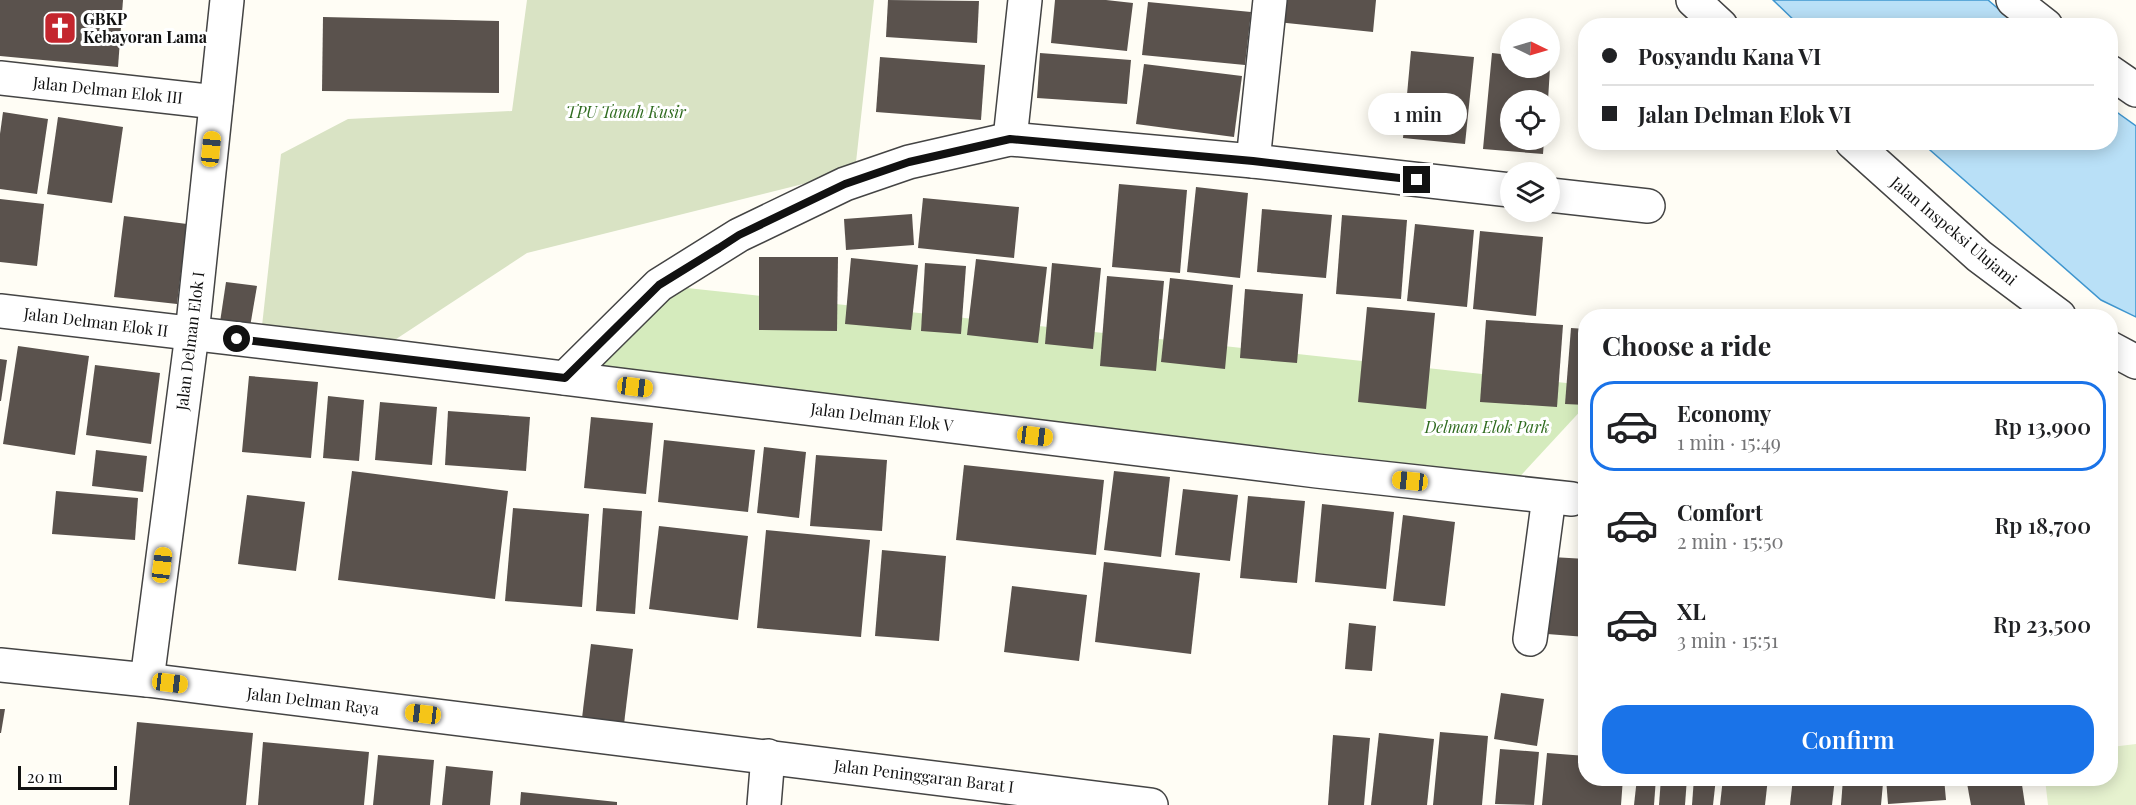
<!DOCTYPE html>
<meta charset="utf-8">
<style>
body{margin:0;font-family:"Playfair Display",serif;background:#f6f6f6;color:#202124;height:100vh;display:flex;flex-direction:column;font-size:22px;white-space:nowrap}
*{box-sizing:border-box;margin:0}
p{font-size:20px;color:#757577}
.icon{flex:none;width:33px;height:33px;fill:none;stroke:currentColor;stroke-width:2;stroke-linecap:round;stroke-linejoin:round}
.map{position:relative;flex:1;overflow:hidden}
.side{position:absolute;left:1578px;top:309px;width:540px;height:477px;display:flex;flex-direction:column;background:#fff;border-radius:24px;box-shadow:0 3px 15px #0003}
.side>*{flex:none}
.top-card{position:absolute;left:1578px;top:18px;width:540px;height:132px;border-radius:24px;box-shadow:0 3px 15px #0003;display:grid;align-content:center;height:132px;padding:0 24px;background:#fff}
.needle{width:39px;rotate:95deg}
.tools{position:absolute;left:1500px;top:18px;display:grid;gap:12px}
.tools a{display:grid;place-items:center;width:60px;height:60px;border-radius:50%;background:#fff;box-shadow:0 3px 15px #0003;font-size:30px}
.scale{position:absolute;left:18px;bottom:15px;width:99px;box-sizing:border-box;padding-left:6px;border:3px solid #111;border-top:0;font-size:16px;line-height:21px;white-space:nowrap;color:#111;-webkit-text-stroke:4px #fff;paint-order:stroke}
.end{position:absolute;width:27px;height:27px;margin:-14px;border:8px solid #111;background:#fff;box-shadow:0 0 0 3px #fff}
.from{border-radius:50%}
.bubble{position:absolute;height:42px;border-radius:21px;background:#fff;box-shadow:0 3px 15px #0003;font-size:20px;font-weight:600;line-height:42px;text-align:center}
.car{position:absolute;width:18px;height:36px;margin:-18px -9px;border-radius:8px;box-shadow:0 0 4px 2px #0007;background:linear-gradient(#f5c518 24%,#345 0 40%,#f5c518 0 76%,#345 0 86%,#f5c518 0)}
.top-card b{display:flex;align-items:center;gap:21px;height:57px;font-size:22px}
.top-card b+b{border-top:2px solid #e0e0e0}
.top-card i{width:15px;height:15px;background:#202124}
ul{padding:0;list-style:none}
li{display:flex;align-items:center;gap:18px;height:90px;margin:0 12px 9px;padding:0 12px;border:3px solid transparent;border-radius:24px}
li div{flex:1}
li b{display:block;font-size:22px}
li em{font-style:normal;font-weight:600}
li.on{border-color:#1a73e8}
li>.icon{width:54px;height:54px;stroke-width:1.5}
h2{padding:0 24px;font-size:27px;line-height:72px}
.action{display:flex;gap:12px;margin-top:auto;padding:12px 24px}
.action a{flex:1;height:69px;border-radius:24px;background:#1a73e8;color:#fff;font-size:24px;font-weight:600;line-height:69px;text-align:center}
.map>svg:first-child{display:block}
</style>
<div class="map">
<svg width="2136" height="805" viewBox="0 0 2136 805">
<rect width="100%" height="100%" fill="#fffdf5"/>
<path fill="#d5ebbd" d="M659,285L1585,385L1586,405L1513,484L565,378Z"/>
<path fill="#d9e3c4" d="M527,0H874L855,171L527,253L384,347L261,335L281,154L348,119L512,111Z"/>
<path fill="#e6f2cf" d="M2136,744V805H2048L2045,779L2110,778L2111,747Z"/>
<g fill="#b9e0f7" stroke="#3f96cf" stroke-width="1.5">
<path d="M1773,0H1988L2017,25H1799Z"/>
<path d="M2111,108L2136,126V317L2101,300L1922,143L2110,142Z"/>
</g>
<g fill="#5a524d">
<path d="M0,0H123L118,67L0,56Z"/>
<path d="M888,0L979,1L977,43L886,37Z"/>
<path d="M1055,0H1106L1133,3L1127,51L1051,43Z"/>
<path d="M1280,0H1376L1373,32L1277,22Z"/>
<path d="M1148,2L1251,12L1245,65L1142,55Z"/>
<path d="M323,17L499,21V93L322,91Z"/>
<path d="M1411,51L1474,57L1465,144L1403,138Z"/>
<path d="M1040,53L1131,60L1127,104L1037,98Z"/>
<path d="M1492,53L1510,55V68H1550L1548,100H1510V140H1544L1543,154L1483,149Z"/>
<path d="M880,57L985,65L981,120L876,112Z"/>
<path d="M1144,64L1242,76L1234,137L1136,124Z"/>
<path d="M3,112L48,119L37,194L0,189V134Z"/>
<path d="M58,117L123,127L112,203L47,194Z"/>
<path d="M1119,184L1187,190L1180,273L1112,267Z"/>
<path d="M1196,187L1248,193L1240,278L1187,272Z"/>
<path d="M923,198L1019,207L1014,258L918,248Z"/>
<path d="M0,199L44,204L37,266L0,262Z"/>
<path d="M1262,209L1332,215L1326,278L1257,272Z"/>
<path d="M912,214L914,245L846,250L844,219Z"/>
<path d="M1342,215L1407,220L1401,299L1336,294Z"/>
<path d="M124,216L187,224L177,304L114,297Z"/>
<path d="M1415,224L1474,230L1467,307L1407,301Z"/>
<path d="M1480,231L1543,237L1536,316L1473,309Z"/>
<path d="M759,257H838L837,331L759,330Z"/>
<path d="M851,258L918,265L911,330L845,324Z"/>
<path d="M976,259L1047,267L1038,343L967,335Z"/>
<path d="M925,263L966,266L961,334L921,331Z"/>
<path d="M1052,263L1101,268L1093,349L1045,344Z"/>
<path d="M1107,276L1164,281L1156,371L1100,366Z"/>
<path d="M1170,278L1233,285L1225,369L1161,362Z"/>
<path d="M226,282L257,286L250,327L220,322Z"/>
<path d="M1245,289L1303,294L1297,363L1240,358Z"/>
<path d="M1367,307L1435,313L1426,409L1358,402Z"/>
<path d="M1486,320L1563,325L1557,407L1480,402Z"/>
<path d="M1571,328L1586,329V405L1565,404Z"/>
<path d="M18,346L89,356L75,455L3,444Z"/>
<path d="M0,359L7,360L1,401H0Z"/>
<path d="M95,365L160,373L151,444L86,435Z"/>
<path d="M249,376L318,382L311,458L242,452Z"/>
<path d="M328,396L364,400L359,461L323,458Z"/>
<path d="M380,402L437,407L432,465L375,460Z"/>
<path d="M448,411L530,417L526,471L445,465Z"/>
<path d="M591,417L653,423L646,494L584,488Z"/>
<path d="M664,440L755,450L748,512L658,502Z"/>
<path d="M764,447L806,452L799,518L757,513Z"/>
<path d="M96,450L147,456L143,492L92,486Z"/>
<path d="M816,455L887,460L882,531L810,526Z"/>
<path d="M964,465L1104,480L1096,555L956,540Z"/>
<path d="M352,471L508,491L495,599L338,580Z"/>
<path d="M1114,471L1170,477L1161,557L1104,550Z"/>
<path d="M1183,489L1238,495L1230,561L1175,555Z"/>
<path d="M56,491L138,498L135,540L52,534Z"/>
<path d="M247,495L305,502L296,571L238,564Z"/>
<path d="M1248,496L1305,501L1297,583L1240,578Z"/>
<path d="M1322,504L1394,512L1386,589L1315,582Z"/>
<path d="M513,508L589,514L582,607L505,601Z"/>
<path d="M603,508L642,511L635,614L596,611Z"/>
<path d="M1403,515L1455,522L1445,606L1393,601Z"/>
<path d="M659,526L748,536L738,620L649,609Z"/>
<path d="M766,530L870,540L861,637L757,628Z"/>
<path d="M882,550L946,556L939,641L875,636Z"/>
<path d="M1552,557L1586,559V637L1547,634Z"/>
<path d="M1104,562L1200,573L1191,654L1095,642Z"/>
<path d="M1012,586L1087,595L1079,661L1004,652Z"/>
<path d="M1349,623L1376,626L1372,671L1345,669Z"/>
<path d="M591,644L633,649L624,724L582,718Z"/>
<path d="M1501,693L1544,699L1537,746L1494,739Z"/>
<path d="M0,709H5L1,733H0Z"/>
<path d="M137,722L253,733L246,805H129Z"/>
<path d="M1440,732L1488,736L1482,805H1433Z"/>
<path d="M1379,733L1434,739L1427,805H1371Z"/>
<path d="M1333,735L1370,738L1364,805H1328Z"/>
<path d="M263,742L369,752L364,805H258Z"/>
<path d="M1500,749L1539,752L1534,805L1495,804Z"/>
<path d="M1547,753L1586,756V778H1623L1621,805H1542Z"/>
<path d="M378,755L434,760L430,805H373Z"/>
<path d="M446,766L493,771L490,805H442Z"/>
<path d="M1637,778H1656L1654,805H1634Z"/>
<path d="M1661,778H1687L1685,805H1659Z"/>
<path d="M1694,778H1716L1713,805H1692Z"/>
<path d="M1723,778H1768L1765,805H1720Z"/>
<path d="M1793,778H1835L1832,805H1790Z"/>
<path d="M1886,778H1944L1946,800L1888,804Z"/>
<path d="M1966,778H2021L2025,805H1971Z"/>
<path d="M1843,779L1883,783L1881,805H1841Z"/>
<path d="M521,792L617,802V805H520Z"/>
</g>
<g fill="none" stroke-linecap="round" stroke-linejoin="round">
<g stroke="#444" stroke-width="36">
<g id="street">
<path d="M1693,0L1721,26"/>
<path d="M2013,0L2046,26"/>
<path d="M2110,72L2136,90"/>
<path d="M0,78L216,102"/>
<path d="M1010,139L1025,0"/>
<path d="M1852,142L1979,256L2059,316"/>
<path d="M1253,161L1270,0"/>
<path d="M1550,195L1648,206"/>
<path d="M0,311L393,357L1317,471L1572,499"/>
<path d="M2110,348L2136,362"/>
<path d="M565,378L659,285L739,235L845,184L909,162L1010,139L1253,161L1510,190"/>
<path d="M1530,639L1549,497"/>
<path d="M0,665L147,680L1151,805"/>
<path d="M147,680L192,334L227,0"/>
<path d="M764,805L768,756"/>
</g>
</g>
<use href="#street" stroke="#fff" stroke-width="33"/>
</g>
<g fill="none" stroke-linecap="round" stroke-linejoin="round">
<path stroke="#111" stroke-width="8" d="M237,339L565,378L659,285L719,248L739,235L845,184L909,162L1010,139L1253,161L1417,180"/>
</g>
<defs>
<g id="church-square" transform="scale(1.725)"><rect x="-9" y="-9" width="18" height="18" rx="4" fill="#c4262e" stroke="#fff"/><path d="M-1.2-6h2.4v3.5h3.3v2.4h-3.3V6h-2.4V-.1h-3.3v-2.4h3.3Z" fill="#fff"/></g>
</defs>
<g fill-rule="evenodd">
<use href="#church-square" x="60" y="28"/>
</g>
<g text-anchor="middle" stroke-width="6" stroke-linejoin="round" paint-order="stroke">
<g font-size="16" font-weight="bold" fill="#111" stroke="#fff" text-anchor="start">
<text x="83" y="25">GBKP<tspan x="83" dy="18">Kebayoran Lama</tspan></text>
</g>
<g font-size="16" fill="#111" stroke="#fff">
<text transform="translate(108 90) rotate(6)" y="6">Jalan Delman Elok III</text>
<text transform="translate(1954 231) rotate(40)" y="6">Jalan Inspeksi Ulujami</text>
<text transform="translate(96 322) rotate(7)" y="6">Jalan Delman Elok II</text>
<text transform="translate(190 341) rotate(-83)" y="6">Jalan Delman Elok I</text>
<text transform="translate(882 417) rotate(7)" y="6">Jalan Delman Elok V</text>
<text transform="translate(313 701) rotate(7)" y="6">Jalan Delman Raya</text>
<text transform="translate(924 776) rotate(7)" y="6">Jalan Peninggaran Barat I</text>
</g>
<g font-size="16" font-style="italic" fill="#2f6b1f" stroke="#fff">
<text x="626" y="118">TPU Tanah Kusir</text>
<text x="1487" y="433">Delman Elok Park</text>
</g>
</g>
</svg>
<div class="tools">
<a><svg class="needle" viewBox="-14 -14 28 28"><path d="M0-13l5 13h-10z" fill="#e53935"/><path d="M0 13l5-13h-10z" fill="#757577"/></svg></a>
<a><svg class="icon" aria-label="locate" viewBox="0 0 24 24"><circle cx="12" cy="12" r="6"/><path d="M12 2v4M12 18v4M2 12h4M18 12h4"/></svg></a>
<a><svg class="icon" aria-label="layers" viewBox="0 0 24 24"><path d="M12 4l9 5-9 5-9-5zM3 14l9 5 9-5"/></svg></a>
</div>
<div class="scale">20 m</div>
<i class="end from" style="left:237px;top:339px"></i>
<i class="end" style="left:1417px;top:180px"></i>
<div class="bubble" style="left:1368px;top:93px;width:99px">1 min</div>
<i class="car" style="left:211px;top:149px;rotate:6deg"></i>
<i class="car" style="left:635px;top:387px;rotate:97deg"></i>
<i class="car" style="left:1035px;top:436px;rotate:97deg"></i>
<i class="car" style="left:1410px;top:481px;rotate:276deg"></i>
<i class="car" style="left:162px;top:565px;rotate:7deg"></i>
<i class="car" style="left:170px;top:683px;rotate:97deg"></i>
<i class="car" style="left:423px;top:714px;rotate:277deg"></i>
<div class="top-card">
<b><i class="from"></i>Posyandu Kana VI</b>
<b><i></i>Jalan Delman Elok VI</b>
</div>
<section class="side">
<h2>Choose a ride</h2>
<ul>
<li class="on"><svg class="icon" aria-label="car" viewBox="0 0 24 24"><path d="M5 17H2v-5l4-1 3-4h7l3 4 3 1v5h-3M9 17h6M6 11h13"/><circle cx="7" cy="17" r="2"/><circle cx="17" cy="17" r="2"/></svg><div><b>Economy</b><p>1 min · 15:49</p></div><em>Rp 13,900</em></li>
<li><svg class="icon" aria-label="car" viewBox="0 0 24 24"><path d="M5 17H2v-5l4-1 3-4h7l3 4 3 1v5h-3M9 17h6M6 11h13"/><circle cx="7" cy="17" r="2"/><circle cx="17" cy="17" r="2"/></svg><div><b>Comfort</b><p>2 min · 15:50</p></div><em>Rp 18,700</em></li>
<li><svg class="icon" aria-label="car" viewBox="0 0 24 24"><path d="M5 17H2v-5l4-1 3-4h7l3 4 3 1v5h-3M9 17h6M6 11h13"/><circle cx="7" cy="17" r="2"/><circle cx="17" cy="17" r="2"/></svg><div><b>XL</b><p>3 min · 15:51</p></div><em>Rp 23,500</em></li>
</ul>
<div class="action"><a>Confirm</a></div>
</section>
</div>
